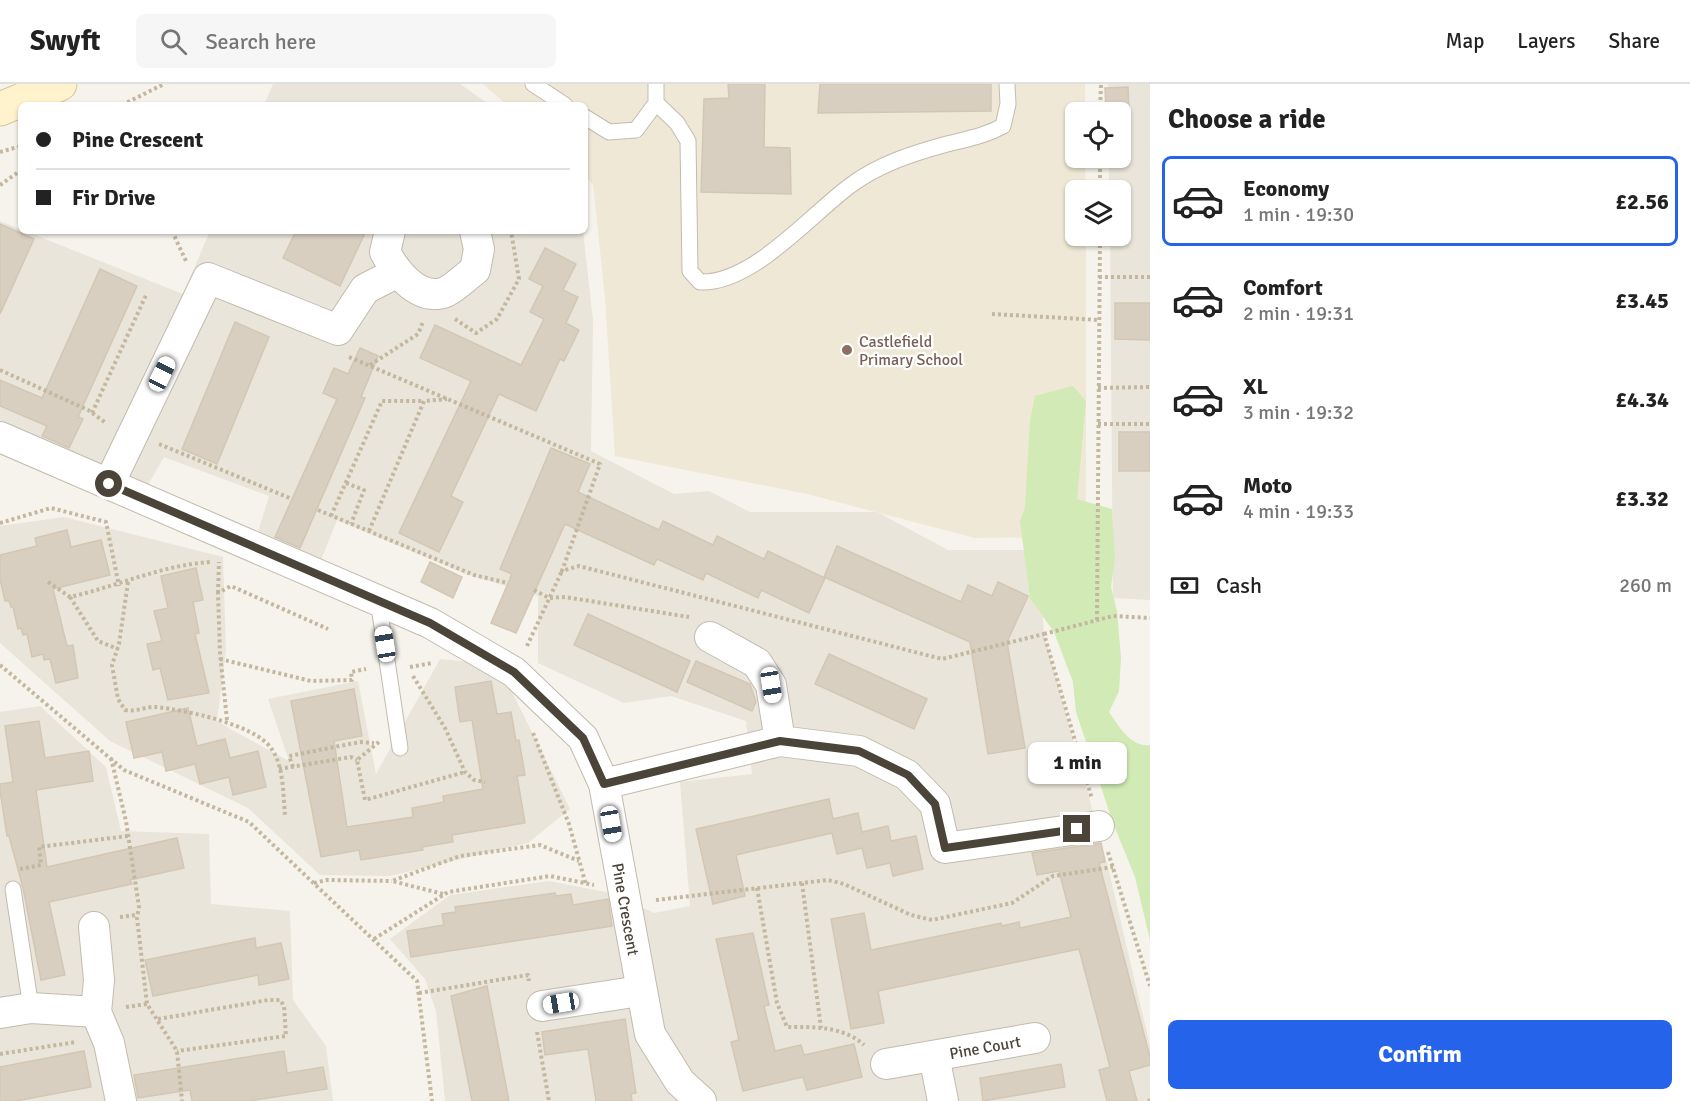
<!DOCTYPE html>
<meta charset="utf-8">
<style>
body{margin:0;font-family:Signika,sans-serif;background:#f6f6f6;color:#222;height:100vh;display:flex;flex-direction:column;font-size:22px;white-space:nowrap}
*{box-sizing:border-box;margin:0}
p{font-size:20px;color:#767676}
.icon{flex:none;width:33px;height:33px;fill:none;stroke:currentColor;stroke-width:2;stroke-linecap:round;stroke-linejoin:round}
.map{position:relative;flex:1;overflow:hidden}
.side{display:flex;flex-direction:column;background:#fff;width:540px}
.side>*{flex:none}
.top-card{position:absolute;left:18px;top:18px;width:570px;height:132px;border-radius:9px;box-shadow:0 2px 4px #0004;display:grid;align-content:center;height:132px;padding:0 18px;background:#fff}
.controls{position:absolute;left:1065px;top:18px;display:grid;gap:12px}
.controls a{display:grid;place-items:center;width:66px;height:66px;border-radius:9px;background:#fff;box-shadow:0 2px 4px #0004;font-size:30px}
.end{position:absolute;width:27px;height:27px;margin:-14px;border:8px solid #4b4439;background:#fff;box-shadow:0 0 0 3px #fff}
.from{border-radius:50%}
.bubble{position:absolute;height:42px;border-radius:9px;background:#fff;box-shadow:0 2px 4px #0004;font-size:20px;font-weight:700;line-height:42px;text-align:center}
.car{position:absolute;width:18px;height:36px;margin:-18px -9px;border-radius:8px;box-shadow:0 0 4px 2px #0007;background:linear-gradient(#fff 24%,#345 0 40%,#fff 0 76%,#345 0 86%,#fff 0)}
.top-card b{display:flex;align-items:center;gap:21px;height:57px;font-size:22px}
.top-card b+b{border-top:2px solid #e0e0e0}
.top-card i{width:15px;height:15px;background:#222}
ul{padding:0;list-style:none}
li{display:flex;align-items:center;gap:18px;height:90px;margin:0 12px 9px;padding:0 6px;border:3px solid transparent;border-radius:9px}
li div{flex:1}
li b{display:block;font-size:22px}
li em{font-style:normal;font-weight:700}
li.active{border-color:#2563eb}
li>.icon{width:54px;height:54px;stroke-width:1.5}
h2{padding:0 18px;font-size:27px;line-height:72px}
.pay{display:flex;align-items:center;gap:15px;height:66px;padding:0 18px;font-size:22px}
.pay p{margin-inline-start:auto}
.action{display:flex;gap:12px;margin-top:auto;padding:12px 18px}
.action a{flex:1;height:69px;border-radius:9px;background:#2563eb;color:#fff;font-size:24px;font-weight:700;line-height:69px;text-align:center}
header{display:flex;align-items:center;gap:36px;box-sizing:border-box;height:84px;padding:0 30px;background:#fff;border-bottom:2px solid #e0e0e0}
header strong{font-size:28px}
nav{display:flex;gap:33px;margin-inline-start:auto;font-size:21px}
.search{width:420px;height:54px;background:#f6f6f6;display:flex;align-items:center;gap:15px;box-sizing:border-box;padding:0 21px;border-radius:9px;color:#767676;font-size:22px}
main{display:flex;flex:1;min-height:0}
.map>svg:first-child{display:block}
</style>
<header>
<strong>Swyft</strong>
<div class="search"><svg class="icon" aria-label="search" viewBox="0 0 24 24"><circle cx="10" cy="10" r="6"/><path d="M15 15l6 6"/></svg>Search here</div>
<nav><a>Map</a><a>Layers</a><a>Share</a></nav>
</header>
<main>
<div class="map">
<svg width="1150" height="1017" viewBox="0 0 1150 1017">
<rect width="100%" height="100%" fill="#f6f3ec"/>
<g fill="#eae5da">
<path d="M273,0H460L490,21H264Z"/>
<path d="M1108,0H1150V516L1113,514L1110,152H1120V106H1109V74H1120V28H1108Z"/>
<path d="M0,137L183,210L210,147H583L593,236L591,367L674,410L709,407L750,428H877L948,466H1038L1044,550L1108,783L1150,962V1017H445L436,927L425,895L390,855L450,811L549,797L611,809L654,829L690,822L680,698L752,690L746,637L671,612L624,619L538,579V512L466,490L337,436L319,481L257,451L269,412L164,373L145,406L0,343Z"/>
<path d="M64,433L223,473L226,567L217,637L234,647L289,677L268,615L358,597L376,690L440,575L480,579L509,602L570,725L528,759L390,792L320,791L248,724L110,657L0,559V442Z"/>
<path d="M40,622L106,683L121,747L209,750L211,820L290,827L293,916L326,962L333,1017H0V628Z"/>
</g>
<path fill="#efe8d6" d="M483,0H1085V28H1076V74H1085L1086,106H1076V152H1086V453L975,454L807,410L615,372L605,214L593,100L585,93V21H507Z"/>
<path fill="#d2eab5" d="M1073,302L1086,317L1077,415L1112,425L1115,475L1111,503L1117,527L1121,574L1119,607L1109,628C1118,641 1131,664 1150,661V856L1135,793L1113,739L1076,628L1073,598L1054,548L1030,514L1020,437L1025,424L1030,337L1035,312Z"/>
<g fill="#d8cfc1" stroke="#d3c7b4" stroke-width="1.5">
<path d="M728,0H765L764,63L790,64L791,110L701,108L704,15L729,14Z"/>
<path d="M820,0H991V27L818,29Z"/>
<path d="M1128,3L1129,28H1106L1105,4Z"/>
<path d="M0,140L34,155L0,230Z"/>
<path d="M296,147H366L340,202L283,174Z"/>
<path d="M545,164L576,180L563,206L578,213L566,239L579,246L564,277L560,275L536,327L499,310L451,412L463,418L439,468L399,449L471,297L420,274L435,241L521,281L544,235L530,228L543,202L529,195Z"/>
<path d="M100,185L137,202L78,333L83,335L69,364L42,352L47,342L0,322V296L42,314Z"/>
<path d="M1115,219H1150V256L1115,255Z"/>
<path d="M235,238L269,253L217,380L182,365Z"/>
<path d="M360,264L378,272L361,313L365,314L300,464L275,453L337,315L323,309L334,284L348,290Z"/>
<rect x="1119" y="348" width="31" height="39"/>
<path d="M551,364L590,380L578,408L659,446L663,437L713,461L717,452L764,475L768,467L825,494L809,529L761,506L758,514L706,489L703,496L657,475L654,481L565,440L516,549L491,539L512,490L500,485Z"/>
<path d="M67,446L71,463L101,456L110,491L53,505L67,562L73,561L78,594L56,599L50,575L44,576L43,570L32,573L27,550L23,551L21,544L18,545L13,523H11L9,517H5L0,495V471L37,462L35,454Z"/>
<path d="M837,462L961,518L968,501L992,512L998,498L1028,512L1007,558L1025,664L988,670L970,558L824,493Z"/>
<path d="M430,478L462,493L453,514L421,498Z"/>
<path d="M196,484L203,516L193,518L199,549L195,550L209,609L168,616L160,584L153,586L147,560L162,557L154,527L168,524L161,492Z"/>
<path d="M588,530L690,577L677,608L574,561Z"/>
<path d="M829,570L927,615L914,645L815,600Z"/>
<path d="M696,577L750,600L756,618L752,627L687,598Z"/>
<path d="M491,597L497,630L511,628L516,657L519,656L525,691L517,692L525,739L452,751L453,758L422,763L423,766L361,776L359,766L321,773L291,617L354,605L362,652L334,657L347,743L413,733L412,724L444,718L443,712L483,705L472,636L460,638L455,603Z"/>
<path d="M188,624L197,662L225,655L230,674L258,667L266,703L233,711L229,693L200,700L195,680L166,687L162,668L134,674L126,638Z"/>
<path d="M39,637L45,674L89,667L93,697L36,706L47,783L177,754L184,784L130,796L132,800L49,818L65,891L41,896L23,804L9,752H7L0,706V700L13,698L5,642Z"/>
<path d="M829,715L833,735L858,729L862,748L888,742L891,757L916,752L923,785L893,792L890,779L867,784L862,764L837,770L832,749L736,771L745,812L713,820L696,745Z"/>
<path d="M1101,759L1105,778L1099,779L1150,973V981L1129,987L1137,1017H1107L1099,986L1110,983L1079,865L878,907L884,939L851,945L831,835L864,829L871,866L1001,839L1002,842L1019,838L1020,844L1071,833L1059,787L1037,791L1032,769Z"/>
<path d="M555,809L556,812L571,810L573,821L608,815L612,842L411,873L407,847L444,841L442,830L456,828L455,823Z"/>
<path d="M753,849L769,921L764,922L775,967L801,961L804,971L854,960L862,993L807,1006L803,993L743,1007L731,958L739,956L716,855Z"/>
<path d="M255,854L256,864L281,859L289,895L259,901L258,891L153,912L145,876Z"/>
<path d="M487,902L509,1017H472L451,912Z"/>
<path d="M625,935L636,1009L631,1010L632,1017H596L588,965L545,971L542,948Z"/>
<path d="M84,967L91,1003L16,1017H0V983Z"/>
<path d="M284,967L287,989L323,983L327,1005L249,1017H192L190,1006L138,1014L134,991Z"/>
<path d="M1061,980L1065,1003L983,1017L980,994Z"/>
</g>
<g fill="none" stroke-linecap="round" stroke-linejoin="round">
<g stroke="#c2bbae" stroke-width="17">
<g id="lane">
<path d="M533,0L565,21"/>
<path d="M656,19L677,39L688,57L690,187L700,198C753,200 811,130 851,101C879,80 914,69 947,60C967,55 985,52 1003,42L1008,20L1007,0"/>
<path d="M585,33L609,48L636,46L656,19V0"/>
<path d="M378,516L400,664"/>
<path d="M13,805L31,924"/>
</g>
</g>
<g stroke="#c2bbae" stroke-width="32">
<g id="street">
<path d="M390,147L385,168C395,187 417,216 443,209C454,205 465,193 475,186L479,165L475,147"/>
<path d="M0,353L430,539L514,588L583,654L604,700L650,950L680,998L701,1017"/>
<path d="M109,400L208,194L338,246L365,205L396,189"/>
<path d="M780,657L859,667L907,691L935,720L945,764L1099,742"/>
<path d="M604,700L780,657L771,601L757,579L710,553"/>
<path d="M94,843L99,896L96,928L109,959L121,1017"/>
<path d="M542,922L640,907"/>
<path d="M0,929L31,924L96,928"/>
<path d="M934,972L943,1017"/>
<path d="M886,980L1035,954"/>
</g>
</g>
<g stroke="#d6c79b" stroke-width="35">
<path id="secondary" d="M0,25L60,0"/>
</g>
<g stroke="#c4b79f" stroke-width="4" stroke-dasharray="3 3" stroke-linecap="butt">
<path d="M122,21L164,0"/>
<path d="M1100,28L1101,0"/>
<path d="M0,68L21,62"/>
<path d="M0,101L21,86"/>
<path d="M1100,106V74"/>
<path d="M172,147L186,177"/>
<path d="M1099,193H1150"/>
<path d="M992,230L1099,236"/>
<path d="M455,235L476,249L497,235L519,195L511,147"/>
<path d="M349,273L600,380L562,487L579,482L942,575L1044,550L1092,715"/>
<path d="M370,281L418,250L423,238"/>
<path d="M0,286L88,326L106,339"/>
<path d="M1098,304L1150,303"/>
<path d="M92,329L147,209"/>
<path d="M1098,340H1150"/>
<path d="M159,360L292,415"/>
<path d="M346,399L364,406L351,440"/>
<path d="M318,426L474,491L508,499"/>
<path d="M331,432L382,317H424"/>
<path d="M0,439L51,424L106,438L119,502"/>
<path d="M369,447L424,317L447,315"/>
<path d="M48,498L70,513C118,502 162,481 211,478"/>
<path d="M128,498L119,560L112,581L118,615L125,626C138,628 147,622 156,623C184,626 254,640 271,664C284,682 283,710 285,731"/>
<path d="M534,506L549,514L565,513L689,533"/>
<path d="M218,509L219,478"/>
<path d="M70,513L98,557L118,565"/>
<path d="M1097,536L1100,152"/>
<path d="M1044,550L1113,532L1150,534"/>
<path d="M527,562L562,487"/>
<path d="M220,575L311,597L352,596L351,588L366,585"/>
<path d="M0,581L124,686L249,738L417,897L432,1017"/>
<path d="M410,583L432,579"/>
<path d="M413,592L445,644L465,688L474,696L485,698"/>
<path d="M227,636L220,570L218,509L231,502L328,545"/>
<path d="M533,649L569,740L586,801"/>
<path d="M379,658L357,676L365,716L465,688"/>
<path d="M111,674L126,737L139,823L137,834L147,920L177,967L182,1017"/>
<path d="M293,683L289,672L360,658L374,659"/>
<path d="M279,685L351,673L357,676"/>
<path d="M1108,768L1150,902"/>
<path d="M20,785L41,781L39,763L128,752"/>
<path d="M314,799L327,796L392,797"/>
<path d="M802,799L821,944"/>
<path d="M757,804L777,919L787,943C814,943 843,942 864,961"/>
<path d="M443,810L392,797L460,772L540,761L579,777"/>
<path d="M656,816L828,796L844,800L911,831L932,836L1012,819L1053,792L1113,783"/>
<path d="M120,833L137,831"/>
<path d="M374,855L448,808L550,792L594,801"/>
<path d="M419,909L528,891L529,897"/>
<path d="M126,923L147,920"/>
<path d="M158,935L268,916H280L284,922L286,952L177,967"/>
<path d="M537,948L549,1017"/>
<path d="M0,970L76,958"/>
<path d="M1148,1017L1150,1016"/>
</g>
<use href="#lane" stroke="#fff" stroke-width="15"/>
<use href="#street" stroke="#fff" stroke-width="30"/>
<use href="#secondary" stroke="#fff3cd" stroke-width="33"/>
</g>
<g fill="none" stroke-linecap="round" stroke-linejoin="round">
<path stroke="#4b4439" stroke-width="8" d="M109,400L430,539L514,588L583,654L604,700L780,657L859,667L908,691L935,720L945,764L1077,745"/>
</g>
<circle fill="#8d6e63" stroke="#fff" stroke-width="2" cx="847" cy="266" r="6"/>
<g text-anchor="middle" stroke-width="4.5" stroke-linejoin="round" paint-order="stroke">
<g font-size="16" fill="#785e54" stroke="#fff" text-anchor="start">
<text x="859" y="263">Castlefield<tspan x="859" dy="18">Primary School</tspan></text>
</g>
<g font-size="16" fill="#4b4439" stroke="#fff">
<text transform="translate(626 825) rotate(80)" y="6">Pine Crescent</text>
<text transform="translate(985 963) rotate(-10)" y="6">Pine Court</text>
</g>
</g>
</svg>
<div class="controls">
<a><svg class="icon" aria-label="locate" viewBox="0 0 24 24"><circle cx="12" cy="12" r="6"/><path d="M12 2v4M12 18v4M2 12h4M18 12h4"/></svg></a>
<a><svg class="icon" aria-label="layers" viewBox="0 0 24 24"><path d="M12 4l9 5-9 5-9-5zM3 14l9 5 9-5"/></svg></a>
</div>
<i class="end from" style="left:109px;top:400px"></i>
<i class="end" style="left:1077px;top:745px"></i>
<div class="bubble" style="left:1028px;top:658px;width:99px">1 min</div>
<i class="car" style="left:162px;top:290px;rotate:26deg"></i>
<i class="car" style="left:385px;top:560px;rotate:351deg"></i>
<i class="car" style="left:771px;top:601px;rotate:171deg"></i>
<i class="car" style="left:611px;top:740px;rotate:170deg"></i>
<i class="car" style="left:561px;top:919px;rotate:261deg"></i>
<div class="top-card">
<b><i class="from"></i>Pine Crescent</b>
<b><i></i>Fir Drive</b>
</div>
</div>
<section class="side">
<h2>Choose a ride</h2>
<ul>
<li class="active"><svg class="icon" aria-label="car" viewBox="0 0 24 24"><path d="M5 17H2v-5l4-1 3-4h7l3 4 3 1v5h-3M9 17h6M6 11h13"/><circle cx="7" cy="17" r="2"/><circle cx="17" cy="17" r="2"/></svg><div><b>Economy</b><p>1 min · 19:30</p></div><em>£2.56</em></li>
<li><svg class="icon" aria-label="car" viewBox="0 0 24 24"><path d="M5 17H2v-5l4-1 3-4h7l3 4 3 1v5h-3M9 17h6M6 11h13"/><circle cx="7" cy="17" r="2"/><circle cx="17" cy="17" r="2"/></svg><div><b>Comfort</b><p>2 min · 19:31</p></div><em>£3.45</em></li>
<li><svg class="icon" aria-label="car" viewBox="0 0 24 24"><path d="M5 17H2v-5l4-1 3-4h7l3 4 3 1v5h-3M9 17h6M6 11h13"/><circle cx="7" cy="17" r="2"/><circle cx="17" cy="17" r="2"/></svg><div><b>XL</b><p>3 min · 19:32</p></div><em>£4.34</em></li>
<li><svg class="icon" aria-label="car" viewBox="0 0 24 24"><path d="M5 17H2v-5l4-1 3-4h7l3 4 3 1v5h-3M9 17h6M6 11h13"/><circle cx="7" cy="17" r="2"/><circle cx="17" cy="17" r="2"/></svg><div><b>Moto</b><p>4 min · 19:33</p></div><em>£3.32</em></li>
</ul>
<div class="pay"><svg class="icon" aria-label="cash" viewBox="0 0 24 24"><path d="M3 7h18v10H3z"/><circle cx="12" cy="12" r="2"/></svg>Cash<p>260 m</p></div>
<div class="action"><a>Confirm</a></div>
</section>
</main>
